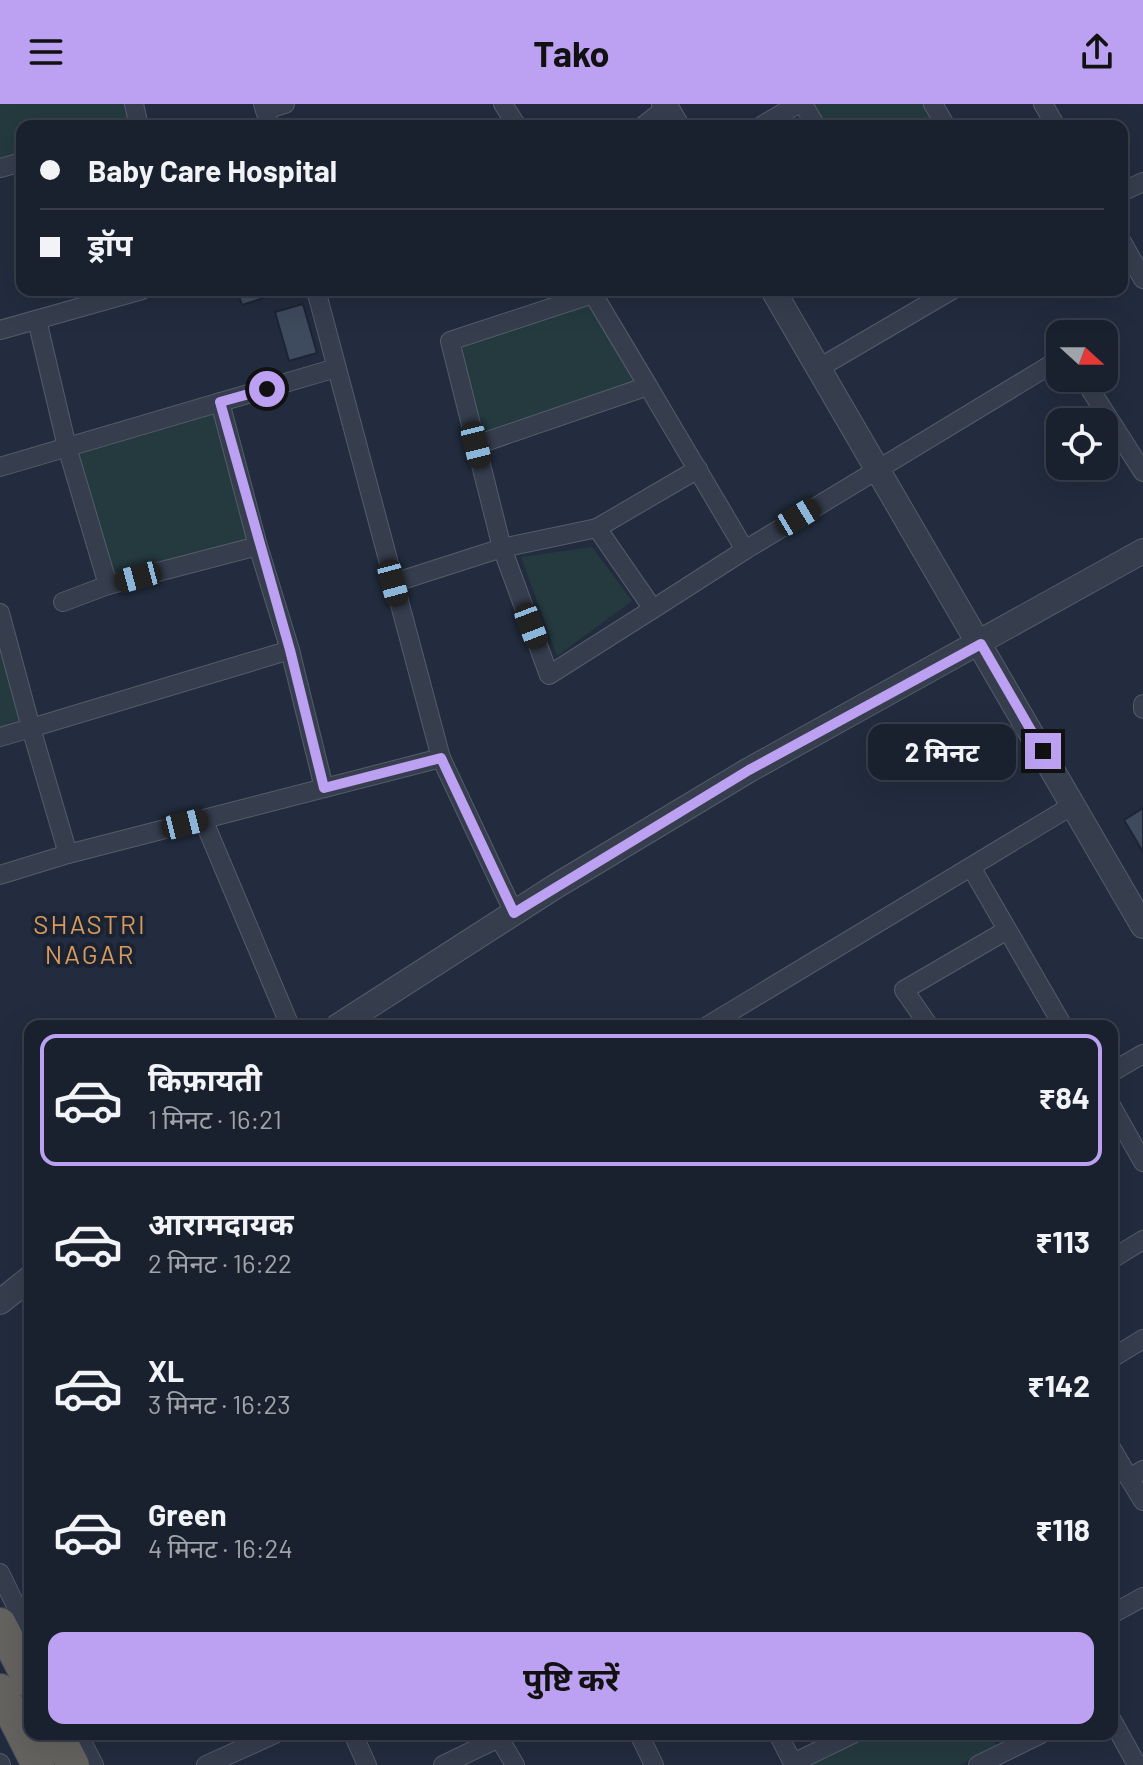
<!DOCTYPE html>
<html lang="hi">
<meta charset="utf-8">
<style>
body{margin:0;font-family:Barlow,"Noto Sans Devanagari",sans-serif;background:#232936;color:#f1f3f6;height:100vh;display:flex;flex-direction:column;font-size:30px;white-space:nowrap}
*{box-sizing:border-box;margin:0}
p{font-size:26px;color:#9fa3aa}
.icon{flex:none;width:44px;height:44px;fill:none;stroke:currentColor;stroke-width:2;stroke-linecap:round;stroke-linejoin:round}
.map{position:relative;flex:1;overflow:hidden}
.drawer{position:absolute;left:24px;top:916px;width:1094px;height:720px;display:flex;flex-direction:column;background:#1a212e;border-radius:16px;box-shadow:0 8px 32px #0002,0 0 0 2px #383e4a}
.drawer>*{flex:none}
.guide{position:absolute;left:16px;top:16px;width:1112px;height:176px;border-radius:16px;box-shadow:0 8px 32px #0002,0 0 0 2px #383e4a;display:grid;align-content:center;height:176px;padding:0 24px;background:#1a212e}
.needle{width:52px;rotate:111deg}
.fabs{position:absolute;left:1046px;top:216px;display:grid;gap:16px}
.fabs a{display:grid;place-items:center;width:72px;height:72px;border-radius:16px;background:#1a212e;box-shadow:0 8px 32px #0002,0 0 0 2px #383e4a;font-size:40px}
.end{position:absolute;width:36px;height:36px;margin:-18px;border:10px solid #bca0f2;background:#111;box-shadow:0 0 0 4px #111}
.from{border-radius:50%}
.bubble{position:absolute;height:56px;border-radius:16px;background:#1a212e;box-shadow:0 8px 32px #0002,0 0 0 2px #383e4a;font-size:26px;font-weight:700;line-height:56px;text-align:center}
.car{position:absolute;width:24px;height:48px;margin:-24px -12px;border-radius:10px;box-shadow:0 0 6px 2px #0007;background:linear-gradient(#222 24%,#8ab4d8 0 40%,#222 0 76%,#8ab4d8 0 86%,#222 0)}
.guide b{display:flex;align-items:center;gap:28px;height:76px;font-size:30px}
.guide b+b{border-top:2px solid #383e4a}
.guide i{width:20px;height:20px;background:#f1f3f6}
ul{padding:14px 0 0;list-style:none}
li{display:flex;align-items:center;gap:24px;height:132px;margin:0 16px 12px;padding:0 8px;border:4px solid transparent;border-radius:16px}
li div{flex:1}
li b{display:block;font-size:30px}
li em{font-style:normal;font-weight:700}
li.current{border-color:#bca0f2}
li>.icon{width:72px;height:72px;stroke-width:1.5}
.action{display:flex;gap:16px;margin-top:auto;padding:16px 24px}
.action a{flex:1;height:92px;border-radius:16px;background:#bca0f2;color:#111;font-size:32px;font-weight:700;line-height:92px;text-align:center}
header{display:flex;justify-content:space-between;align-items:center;height:104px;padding:0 24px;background:#bca0f2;color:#111;font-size:36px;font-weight:700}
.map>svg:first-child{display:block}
</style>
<header><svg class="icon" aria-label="menu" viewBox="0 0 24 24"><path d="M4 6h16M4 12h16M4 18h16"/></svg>Tako<svg class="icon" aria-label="share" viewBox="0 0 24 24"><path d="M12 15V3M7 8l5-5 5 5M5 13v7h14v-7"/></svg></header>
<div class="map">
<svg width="1143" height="1661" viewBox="0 0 1143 1661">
<rect width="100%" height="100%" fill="#222c3e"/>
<g fill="#243a3f">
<path d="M0,0H125L130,20L22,22V51L0,57Z"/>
<path d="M812,0H925L938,22H825Z"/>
<path d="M591,198L637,278L481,333L460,240Z"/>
<path d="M213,309L247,436L115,473L74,347Z"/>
<path d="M592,443L632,497L557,552L521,453Z"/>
<path d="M0,536L21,618L0,624Z"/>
<path d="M869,1630H989L997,1643L960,1661H805Z"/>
</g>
<g fill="#3e4a5d" stroke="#1d2535" stroke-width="2">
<path d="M237,186H279V189L242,201Z"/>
<path d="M303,200L317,249L289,257L275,208Z"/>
<path d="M1143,704V748L1124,716Z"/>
</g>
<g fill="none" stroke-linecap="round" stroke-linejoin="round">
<g stroke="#545c6c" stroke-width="20">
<g id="minor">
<path d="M134,0L139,22"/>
<path d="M263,0L270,22"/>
<path d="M503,0L517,22"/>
<path d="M803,0L816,22"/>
<path d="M933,0L946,22"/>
<path d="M1043,0L1056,22"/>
<path d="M265,6L285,0"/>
<path d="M643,22L666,4"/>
<path d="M761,22L798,0"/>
<path d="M0,64L22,58"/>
<path d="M1122,88L1143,78"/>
<path d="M1122,138L1143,175"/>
<path d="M37,216L67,343L108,481L258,442L220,298"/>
<path d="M0,226L142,186"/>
<path d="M819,264L952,186"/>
<path d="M1083,274L1143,368"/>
<path d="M648,282L745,446L653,505"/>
<path d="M0,363L336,264"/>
<path d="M597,424L653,505L549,571L502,444Z"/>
<path d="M597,424L698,365"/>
<path d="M745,446L1060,255"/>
<path d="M393,479L502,444L450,237L593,190L648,282L476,341"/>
<path d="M63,498L108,481"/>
<path d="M0,509L31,624L0,633"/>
<path d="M290,546L324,684"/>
<path d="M1143,600V605"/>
<path d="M441,654L514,809"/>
<path d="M203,715L290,922"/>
<path d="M68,750L31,624L290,546L258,442"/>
<path d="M971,763L1063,922"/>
<path d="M0,771L68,750L441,654L316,186"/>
<path d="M707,922L1073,701"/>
<path d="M929,922L904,886L1007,826"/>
<path d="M1112,968L1143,950"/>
<path d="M1112,1003L1143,1058"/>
<path d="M1112,1155L1143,1136"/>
<path d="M1112,1254L1143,1235"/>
<path d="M1112,1345L1129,1374"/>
<path d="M1143,1366L1129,1374L1143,1397"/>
<path d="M0,1469L30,1531"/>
<path d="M1112,1510L1143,1493"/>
<path d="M1112,1616L1137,1661"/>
<path d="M78,1630L94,1661"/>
<path d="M353,1630L367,1661"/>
<path d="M639,1630L654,1661"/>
<path d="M778,1630L794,1661"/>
<path d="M0,1659L1,1661"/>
<path d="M793,1659L853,1630"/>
<path d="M206,1661L275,1630"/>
<path d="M443,1661L499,1634L515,1661"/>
<path d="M978,1661L1041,1630"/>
</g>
</g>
<g stroke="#545c6c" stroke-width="26">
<g id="tertiary">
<path d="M664,0L677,22"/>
<path d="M773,186L1143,822"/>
<path d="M338,922L556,782L749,666L1143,447"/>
<path d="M0,1198L30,1174"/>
</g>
</g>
<g stroke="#414959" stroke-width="34">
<g id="trunk">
<path d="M0,1520L30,1578"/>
<path d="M0,1586L38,1661"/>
<path d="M57,1630L73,1661"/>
</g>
</g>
<use href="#minor" stroke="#363e4e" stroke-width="18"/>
<use href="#tertiary" stroke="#363e4e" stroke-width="24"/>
<use href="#trunk" stroke="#646360" stroke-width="32"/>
</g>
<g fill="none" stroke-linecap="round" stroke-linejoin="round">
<path stroke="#bca0f2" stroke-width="10" d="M267,285L220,298L290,546L324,684L441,654L514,809L749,666L981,540L1043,647"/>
</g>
<g text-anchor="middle" stroke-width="8" stroke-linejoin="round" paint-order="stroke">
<g font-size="26" letter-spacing="2" fill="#d99b5c" stroke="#1b2333">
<text x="90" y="830">SHASTRI<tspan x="90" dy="30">NAGAR</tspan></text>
</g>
</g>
</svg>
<div class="fabs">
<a><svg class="needle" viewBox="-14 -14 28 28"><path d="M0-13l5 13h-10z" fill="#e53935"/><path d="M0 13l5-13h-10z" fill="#9fa3aa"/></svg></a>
<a><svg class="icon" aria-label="locate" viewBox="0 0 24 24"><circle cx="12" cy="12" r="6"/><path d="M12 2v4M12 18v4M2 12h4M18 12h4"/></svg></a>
</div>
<i class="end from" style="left:267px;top:285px"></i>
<i class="end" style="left:1043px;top:647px"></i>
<div class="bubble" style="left:868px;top:620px;width:148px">2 मिनट</div>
<i class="car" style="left:476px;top:341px;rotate:166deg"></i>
<i class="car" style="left:798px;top:413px;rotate:59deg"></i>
<i class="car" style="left:138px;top:473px;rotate:255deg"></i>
<i class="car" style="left:393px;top:479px;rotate:165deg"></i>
<i class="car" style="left:531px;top:522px;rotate:159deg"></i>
<i class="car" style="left:185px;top:720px;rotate:76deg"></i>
<div class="guide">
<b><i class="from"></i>Baby Care Hospital</b>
<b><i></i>ड्रॉप</b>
</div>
<section class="drawer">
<ul>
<li class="current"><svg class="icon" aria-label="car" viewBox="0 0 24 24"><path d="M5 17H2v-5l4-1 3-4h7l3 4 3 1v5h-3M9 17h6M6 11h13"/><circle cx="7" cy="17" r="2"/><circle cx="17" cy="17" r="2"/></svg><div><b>किफ़ायती</b><p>1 मिनट · 16:21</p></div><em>₹84</em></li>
<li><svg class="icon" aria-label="car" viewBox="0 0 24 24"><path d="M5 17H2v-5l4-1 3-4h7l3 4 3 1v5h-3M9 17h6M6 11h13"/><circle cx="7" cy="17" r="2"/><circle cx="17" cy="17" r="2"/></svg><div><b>आरामदायक</b><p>2 मिनट · 16:22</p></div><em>₹113</em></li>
<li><svg class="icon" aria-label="car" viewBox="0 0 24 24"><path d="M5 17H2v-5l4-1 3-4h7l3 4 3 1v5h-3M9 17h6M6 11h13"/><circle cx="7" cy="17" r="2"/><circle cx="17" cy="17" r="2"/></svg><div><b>XL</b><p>3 मिनट · 16:23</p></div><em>₹142</em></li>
<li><svg class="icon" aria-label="car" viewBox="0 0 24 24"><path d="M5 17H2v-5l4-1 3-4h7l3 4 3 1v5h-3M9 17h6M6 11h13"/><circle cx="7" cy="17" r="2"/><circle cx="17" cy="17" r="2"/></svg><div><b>Green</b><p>4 मिनट · 16:24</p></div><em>₹118</em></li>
</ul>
<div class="action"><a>पुष्टि करें</a></div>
</section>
</div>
